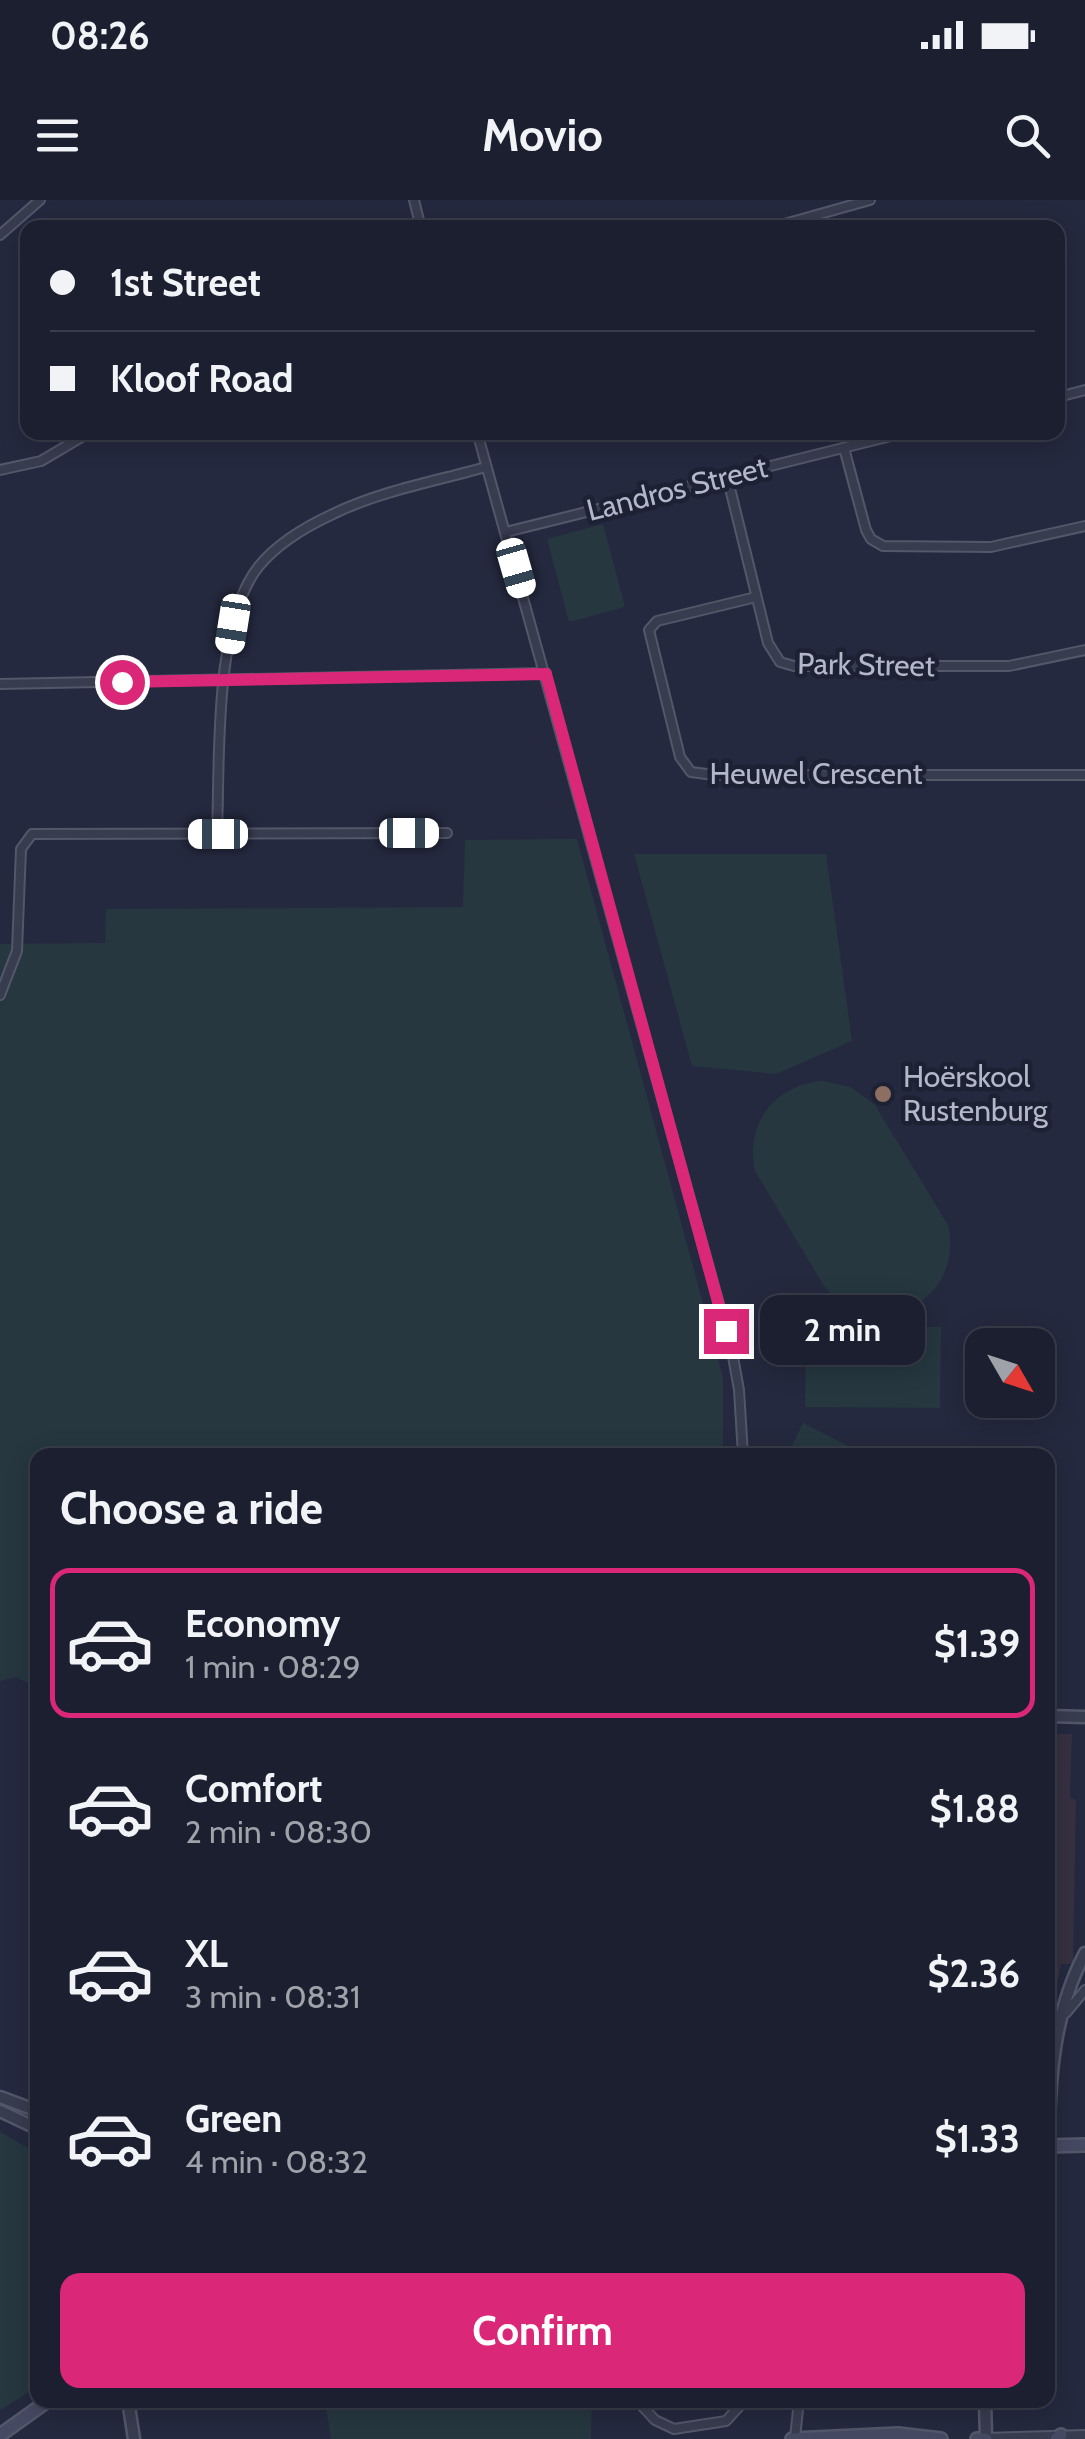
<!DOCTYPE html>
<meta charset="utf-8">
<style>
body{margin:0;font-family:Cabin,sans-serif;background:#242737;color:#f1f3f6;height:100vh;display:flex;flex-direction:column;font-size:38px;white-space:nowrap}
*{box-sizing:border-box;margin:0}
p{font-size:32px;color:#a0a2aa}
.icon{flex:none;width:55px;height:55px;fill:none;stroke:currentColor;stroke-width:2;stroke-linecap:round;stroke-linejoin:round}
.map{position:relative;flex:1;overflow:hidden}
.sheet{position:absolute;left:30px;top:1248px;width:1025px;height:960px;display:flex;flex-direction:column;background:#1b1f2f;border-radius:20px;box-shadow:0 5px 25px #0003,0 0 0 2px #393d4b}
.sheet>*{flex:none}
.guide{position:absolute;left:20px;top:20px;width:1045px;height:220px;border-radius:20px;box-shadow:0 5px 25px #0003,0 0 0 2px #393d4b;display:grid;align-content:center;height:220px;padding:0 30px;background:#1b1f2f}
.needle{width:65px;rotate:129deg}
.tools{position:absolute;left:965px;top:1128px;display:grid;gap:20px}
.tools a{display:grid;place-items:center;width:90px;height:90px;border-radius:20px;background:#1b1f2f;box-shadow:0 5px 25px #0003,0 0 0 2px #393d4b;font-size:50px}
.end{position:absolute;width:45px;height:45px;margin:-22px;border:12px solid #db2777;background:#fff;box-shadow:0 0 0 5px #fff}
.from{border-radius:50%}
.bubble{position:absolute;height:70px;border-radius:20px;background:#1b1f2f;box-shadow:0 5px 25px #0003,0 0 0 2px #393d4b;font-size:32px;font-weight:700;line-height:70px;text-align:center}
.car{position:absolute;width:30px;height:60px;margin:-30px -15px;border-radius:12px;box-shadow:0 0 8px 2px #0007;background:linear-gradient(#fff 24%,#345 0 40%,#fff 0 76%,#345 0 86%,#fff 0)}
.guide b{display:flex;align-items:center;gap:35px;height:95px;font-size:38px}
.guide b+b{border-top:2px solid #393d4b}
.guide i{width:25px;height:25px;background:#f1f3f6}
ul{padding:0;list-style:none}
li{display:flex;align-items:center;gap:30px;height:150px;margin:0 20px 15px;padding:0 10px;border:5px solid transparent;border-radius:20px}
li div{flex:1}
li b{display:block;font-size:38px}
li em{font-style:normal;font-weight:700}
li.active{border-color:#db2777}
li>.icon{width:90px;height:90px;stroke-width:1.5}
h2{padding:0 30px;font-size:45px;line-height:120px}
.action{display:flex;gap:20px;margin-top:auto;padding:20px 30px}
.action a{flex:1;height:115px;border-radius:20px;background:#db2777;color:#fff;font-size:40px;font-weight:700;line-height:115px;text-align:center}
.status{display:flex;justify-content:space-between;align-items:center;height:70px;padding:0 50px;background:#1b1f2f;direction:ltr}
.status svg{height:28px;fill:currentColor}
header{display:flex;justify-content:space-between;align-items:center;height:130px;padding:0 30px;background:#1b1f2f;font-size:45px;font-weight:700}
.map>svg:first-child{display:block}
</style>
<div class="status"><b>08:26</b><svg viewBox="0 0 49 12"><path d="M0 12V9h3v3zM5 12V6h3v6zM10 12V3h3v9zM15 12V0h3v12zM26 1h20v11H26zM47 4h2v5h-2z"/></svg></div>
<header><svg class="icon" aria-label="menu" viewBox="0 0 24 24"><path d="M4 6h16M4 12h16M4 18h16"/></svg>Movio<svg class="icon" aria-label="search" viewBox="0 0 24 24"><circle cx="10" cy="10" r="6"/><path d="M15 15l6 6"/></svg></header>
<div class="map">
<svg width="1085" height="2239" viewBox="0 0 1085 2239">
<rect width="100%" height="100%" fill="#24293f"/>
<path fill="#363040" d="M1048,1534H1072L1070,1590V1598L1076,1600L1073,1764H1061L1048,1831Z"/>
<g fill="#263740">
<path d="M603,324L625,407L569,422L547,339Z"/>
<path d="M577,639L723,1177V1255H38L37,1488L16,1477L0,1481V744L105,743L106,709L463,707L465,640Z"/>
<path d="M634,654H826L852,841L776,874L692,866Z"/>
<path d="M822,881L851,887L875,905L948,1025C966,1103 870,1149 822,1083L755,971C745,924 774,885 822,881Z"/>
<path d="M806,1126L941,1127L940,1208L805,1207Z"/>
<path d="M803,1223L848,1246L844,1255H799L802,1250L792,1245Z"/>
<path d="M0,1932L38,1954L37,2187L0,2210Z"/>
<path d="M325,2200H592L591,2239H331Z"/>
</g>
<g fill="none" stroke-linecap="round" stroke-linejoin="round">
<g stroke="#53576a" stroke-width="12">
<g id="minor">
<path d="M414,0L421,28"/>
<path d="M770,28L870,0"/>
<path d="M0,35L40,0"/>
<path d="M1058,197L1085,190"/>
<path d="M477,232L732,1151L739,1190L743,1255"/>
<path d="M844,248L866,330L871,339L883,346L991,347L1085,326"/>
<path d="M0,270L41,261L90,232"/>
<path d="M727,276L768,443L780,462L794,466H1009L1085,450"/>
<path d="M506,332L907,232"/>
<path d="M756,397L657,421L649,430L680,557L691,572L714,575H1085"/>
<path d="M0,484L546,473"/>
<path d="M217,634C220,562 213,423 259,366C277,344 307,326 333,314C380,291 436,281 486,267"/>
<path d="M0,795L17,751L21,649L32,634L447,633"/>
<path d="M1066,1813L1085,1790"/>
<path d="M642,2200L643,2207L655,2220L674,2229L726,2221L745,2200"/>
<path d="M795,2238L799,2200"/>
<path d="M986,2238L1085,2235"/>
</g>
</g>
<g stroke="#53576a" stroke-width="15">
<g id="tertiary">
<path d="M1048,1516L1085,1517"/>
<path d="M0,1897L38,1911"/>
<path d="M0,1911L38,1929"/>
<path d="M1048,2009C1050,1922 1043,1832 1085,1753"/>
<path d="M128,2200L134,2239"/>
<path d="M985,2200L986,2238"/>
</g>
</g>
<g stroke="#53576a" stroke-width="16">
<g id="secondary">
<path d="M1048,1946L1085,1945"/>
<path d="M0,2235L49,2200"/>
<path d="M792,2239L898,2234L941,2239"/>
<path d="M977,2239H986"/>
<path d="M1056,2239L1061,2235"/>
</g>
</g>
<use href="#minor" stroke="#383c4f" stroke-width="8"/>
<use href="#tertiary" stroke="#383c4f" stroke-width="10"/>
<use href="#secondary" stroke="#464962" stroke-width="11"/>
</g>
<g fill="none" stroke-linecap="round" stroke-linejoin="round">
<path stroke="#db2777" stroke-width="12" d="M122,482L546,474L726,1131"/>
</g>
<circle fill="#8d6e63" stroke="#1d2134" stroke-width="4" cx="883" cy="894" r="10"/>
<g text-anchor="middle" stroke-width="9" stroke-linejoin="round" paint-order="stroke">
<g font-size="30" fill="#b4b7ca" stroke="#1d2134">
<text transform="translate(677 289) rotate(-14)" y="10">Landros Street</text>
<text transform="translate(866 465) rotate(1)" y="10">Park Street</text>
<text x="816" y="584">Heuwel Crescent</text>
</g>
<g font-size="30" fill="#b4b7ca" stroke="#1d2134" text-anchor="start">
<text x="903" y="887">Hoërskool<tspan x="903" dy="34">Rustenburg</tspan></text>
</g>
</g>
</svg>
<div class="tools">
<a><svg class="needle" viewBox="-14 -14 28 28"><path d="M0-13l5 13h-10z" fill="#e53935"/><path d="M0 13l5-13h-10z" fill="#a0a2aa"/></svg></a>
</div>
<i class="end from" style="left:122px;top:482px"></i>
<i class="end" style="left:726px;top:1131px"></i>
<div class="bubble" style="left:760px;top:1095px;width:165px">2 min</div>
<i class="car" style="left:516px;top:368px;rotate:164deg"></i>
<i class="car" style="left:233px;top:424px;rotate:189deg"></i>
<i class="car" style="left:409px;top:633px;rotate:90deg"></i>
<i class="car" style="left:218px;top:634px;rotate:270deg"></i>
<div class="guide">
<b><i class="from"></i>1st Street</b>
<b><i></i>Kloof Road</b>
</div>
<section class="sheet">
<h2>Choose a ride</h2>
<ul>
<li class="active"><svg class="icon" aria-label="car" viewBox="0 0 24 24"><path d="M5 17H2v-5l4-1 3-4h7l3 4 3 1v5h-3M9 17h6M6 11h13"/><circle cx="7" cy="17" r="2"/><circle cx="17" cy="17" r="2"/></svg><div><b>Economy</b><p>1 min · 08:29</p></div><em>$1.39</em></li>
<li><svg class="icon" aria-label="car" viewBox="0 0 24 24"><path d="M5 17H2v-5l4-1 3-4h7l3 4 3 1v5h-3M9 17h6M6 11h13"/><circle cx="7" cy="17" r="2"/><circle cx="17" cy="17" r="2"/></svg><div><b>Comfort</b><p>2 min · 08:30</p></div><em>$1.88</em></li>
<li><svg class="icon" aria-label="car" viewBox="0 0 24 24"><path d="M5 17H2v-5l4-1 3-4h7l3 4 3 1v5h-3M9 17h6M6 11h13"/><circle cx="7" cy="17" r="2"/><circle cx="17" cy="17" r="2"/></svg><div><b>XL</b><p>3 min · 08:31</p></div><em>$2.36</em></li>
<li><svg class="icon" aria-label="car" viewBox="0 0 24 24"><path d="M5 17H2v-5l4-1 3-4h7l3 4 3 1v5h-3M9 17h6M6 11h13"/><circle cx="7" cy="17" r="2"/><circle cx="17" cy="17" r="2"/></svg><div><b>Green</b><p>4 min · 08:32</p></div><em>$1.33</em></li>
</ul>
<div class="action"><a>Confirm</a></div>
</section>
</div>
